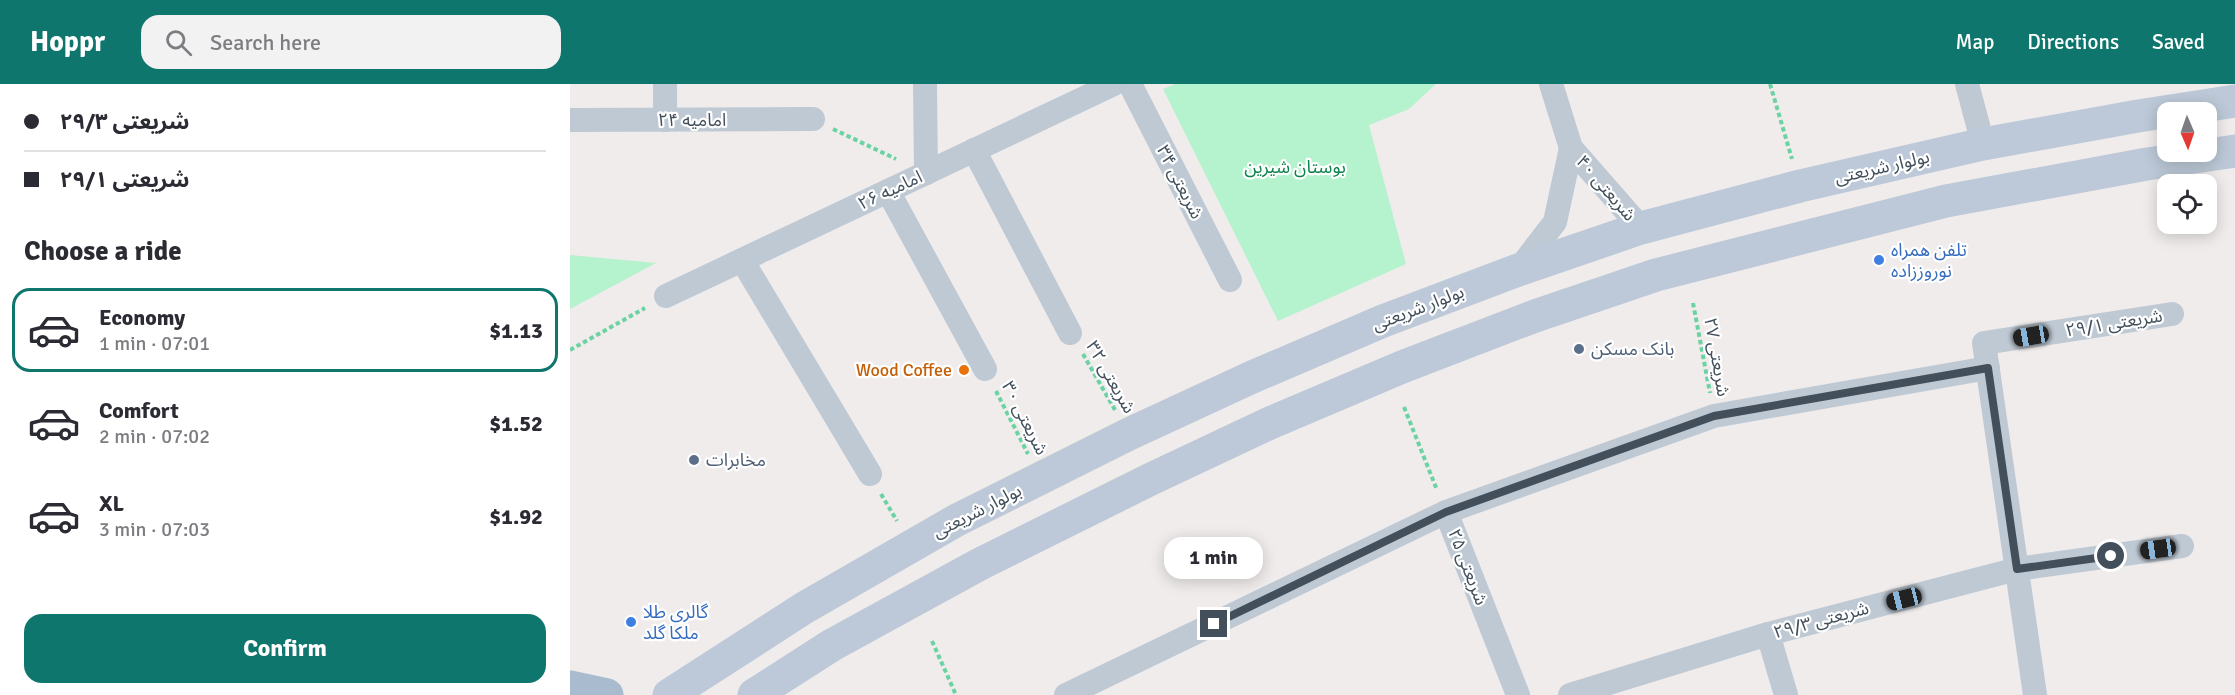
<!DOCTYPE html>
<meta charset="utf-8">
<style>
body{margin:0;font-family:Signika,"Noto Sans Arabic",sans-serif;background:#f2f2f3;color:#2b2b33;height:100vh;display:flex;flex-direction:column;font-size:22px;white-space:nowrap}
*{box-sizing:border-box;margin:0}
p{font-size:20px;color:#7c7c81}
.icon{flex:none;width:33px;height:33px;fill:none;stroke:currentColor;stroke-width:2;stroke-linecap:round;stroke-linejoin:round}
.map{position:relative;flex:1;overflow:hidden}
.sheet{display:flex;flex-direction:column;background:#fff;width:570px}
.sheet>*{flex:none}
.top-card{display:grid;align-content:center;height:132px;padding:0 24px;background:#fff}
.needle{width:39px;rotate:178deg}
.controls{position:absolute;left:1587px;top:18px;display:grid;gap:12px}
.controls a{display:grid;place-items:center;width:60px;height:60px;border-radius:12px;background:#fff;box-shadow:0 3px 15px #0003;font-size:30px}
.end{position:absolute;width:27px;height:27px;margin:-14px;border:8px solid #43505c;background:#fff;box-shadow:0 0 0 3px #fff}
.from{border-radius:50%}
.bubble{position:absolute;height:42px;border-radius:18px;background:#fff;box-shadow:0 3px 15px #0003;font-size:20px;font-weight:700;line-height:42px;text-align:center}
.car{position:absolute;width:18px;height:36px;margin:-18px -9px;border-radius:8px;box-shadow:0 0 4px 2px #0007;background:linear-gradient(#222 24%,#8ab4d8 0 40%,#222 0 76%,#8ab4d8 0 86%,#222 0)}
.top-card b{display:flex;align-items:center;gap:21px;height:57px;font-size:22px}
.top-card b+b{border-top:2px solid #e1e1e2}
.top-card i{width:15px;height:15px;background:#2b2b33}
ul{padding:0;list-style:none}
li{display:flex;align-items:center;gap:18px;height:84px;margin:0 12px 9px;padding:0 12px;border:3px solid transparent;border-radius:18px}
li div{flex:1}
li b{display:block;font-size:22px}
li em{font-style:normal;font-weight:700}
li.on{border-color:#0f766e}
li>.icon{width:54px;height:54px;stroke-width:1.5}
h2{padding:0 24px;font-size:27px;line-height:72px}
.button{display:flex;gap:12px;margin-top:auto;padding:12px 24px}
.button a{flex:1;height:69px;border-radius:18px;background:#0f766e;color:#fff;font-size:24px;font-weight:700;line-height:69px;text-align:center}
header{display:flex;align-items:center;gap:36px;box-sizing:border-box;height:84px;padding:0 30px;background:#0f766e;color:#fff}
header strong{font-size:28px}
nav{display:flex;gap:33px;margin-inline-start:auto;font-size:21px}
.search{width:420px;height:54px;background:#f2f2f3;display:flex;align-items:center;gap:15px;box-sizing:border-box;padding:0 21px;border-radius:18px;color:#7c7c81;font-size:22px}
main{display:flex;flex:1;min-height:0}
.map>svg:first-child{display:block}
</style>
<header>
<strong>Hoppr</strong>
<div class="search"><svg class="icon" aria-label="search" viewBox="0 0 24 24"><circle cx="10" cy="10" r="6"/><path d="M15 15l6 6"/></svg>Search here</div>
<nav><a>Map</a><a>Directions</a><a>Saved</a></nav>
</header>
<main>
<section class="sheet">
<div class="top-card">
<b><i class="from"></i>شریعتی ۲۹/۳</b>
<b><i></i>شریعتی ۲۹/۱</b>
</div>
<h2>Choose a ride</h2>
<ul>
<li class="on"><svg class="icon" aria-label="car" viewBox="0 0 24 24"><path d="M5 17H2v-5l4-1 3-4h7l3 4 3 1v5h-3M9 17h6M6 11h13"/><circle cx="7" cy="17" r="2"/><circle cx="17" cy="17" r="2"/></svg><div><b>Economy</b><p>1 min · 07:01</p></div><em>$1.13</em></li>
<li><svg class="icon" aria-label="car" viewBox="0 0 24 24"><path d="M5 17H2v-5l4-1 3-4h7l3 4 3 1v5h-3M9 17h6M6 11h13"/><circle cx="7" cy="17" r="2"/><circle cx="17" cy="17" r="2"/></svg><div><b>Comfort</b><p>2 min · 07:02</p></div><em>$1.52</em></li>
<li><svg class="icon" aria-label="car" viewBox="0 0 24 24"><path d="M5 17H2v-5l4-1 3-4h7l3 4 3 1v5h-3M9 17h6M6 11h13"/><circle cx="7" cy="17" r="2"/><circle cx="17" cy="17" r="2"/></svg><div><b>XL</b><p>3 min · 07:03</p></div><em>$1.92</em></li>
</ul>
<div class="button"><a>Confirm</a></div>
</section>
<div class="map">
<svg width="1665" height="611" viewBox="0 0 1665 611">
<rect width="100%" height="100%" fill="#f0ecec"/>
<g fill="#b5f2ce">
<path d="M605,0H866L839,25L799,41L836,180L708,237L593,5Z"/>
<path d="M0,171L86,179L0,225Z"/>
</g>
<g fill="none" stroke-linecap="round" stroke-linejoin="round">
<g stroke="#6bd3a2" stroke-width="4" stroke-dasharray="4.5 3" stroke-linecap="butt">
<path d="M1200,0L1222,75"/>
<path d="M263,45L326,75"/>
<path d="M1123,219L1140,309"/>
<path d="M0,266L75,224"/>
<path d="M513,270L545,326"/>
<path d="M426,307L458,370"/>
<path d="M834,323L867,406"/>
<path d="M311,410L327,437"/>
<path d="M362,557L386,611"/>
</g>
<g stroke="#bec9d4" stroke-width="24">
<path d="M95,0V36"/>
<path d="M355,0L356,89"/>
<path d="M560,0L660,196"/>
<path d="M981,0L1001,64"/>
<path d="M1397,0L1413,60"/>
<path d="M0,36L243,35"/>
<path d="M404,66L500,249"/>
<path d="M318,107L415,285"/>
<path d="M172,176L300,390"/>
<path d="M948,186L985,138L1001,64L1071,144"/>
<path d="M96,212L544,0"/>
<path d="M876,428L948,611"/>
<path d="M1198,550L1216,611"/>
<path d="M496,611L876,428L1144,332L1418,284"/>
<path d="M1000,611L1198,550L1447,485L1612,462"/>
<path d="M1465,611L1414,259L1602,230"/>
</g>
<g stroke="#bdc9d8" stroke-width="33">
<path d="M99,611L234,524L387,436L559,350L680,294L813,237L948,186L1071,144L1230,102L1413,60L1568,32L1665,17"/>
<path d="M184,611L262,561L410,480L581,395L700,339L832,283L965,232L1086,191L1376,117L1577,80L1665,67"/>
</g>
<path stroke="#a9bbcf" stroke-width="33" d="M0,603L37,611"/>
</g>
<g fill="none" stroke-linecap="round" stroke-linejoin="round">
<path stroke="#43505c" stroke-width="8" d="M644,540L876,428L1144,332L1418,284L1447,485L1541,472"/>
</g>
<g fill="#3f7fe0" stroke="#fff" stroke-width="2">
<circle cx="1309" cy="176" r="6"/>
<circle cx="61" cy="538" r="6"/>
</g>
<g fill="#5c6f8a" stroke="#fff" stroke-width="2">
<circle cx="1009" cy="265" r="6"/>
<circle cx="124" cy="376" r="6"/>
</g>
<circle fill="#e8710a" stroke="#fff" stroke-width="2" cx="394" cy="286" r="6"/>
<g text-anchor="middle" stroke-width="4.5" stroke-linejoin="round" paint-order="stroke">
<g font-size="18" fill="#43505c" stroke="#fff">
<text x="122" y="42">امامیه ۲۴</text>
<text transform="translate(1312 83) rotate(-13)" y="6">بولوار شریعتی</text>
<text transform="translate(610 98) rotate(63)" y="6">شریعتی ۳۴</text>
<text transform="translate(1036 104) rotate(49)" y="6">شریعتی ۴۰</text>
<text transform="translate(320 106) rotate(-25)" y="6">امامیه ۲۶</text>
<text transform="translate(848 224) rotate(-21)" y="6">بولوار شریعتی</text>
<text transform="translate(1544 239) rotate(-9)" y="6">شریعتی ۲۹/۱</text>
<text transform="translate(1147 273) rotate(80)" y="6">شریعتی ۲۷</text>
<text transform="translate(541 293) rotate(60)" y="6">شریعتی ۳۲</text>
<text transform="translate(455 334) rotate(63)" y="6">شریعتی ۳۰</text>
<text transform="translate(407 427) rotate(-27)" y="6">بولوار شریعتی</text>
<text transform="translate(898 483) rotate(69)" y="6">شریعتی ۲۵</text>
<text transform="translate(1251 536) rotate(-15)" y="6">شریعتی ۲۹/۳</text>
</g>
<g font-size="18" fill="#0e834b" stroke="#fff">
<text x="725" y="89">بوستان شیرین</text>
</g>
<g font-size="18" fill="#366cbe" stroke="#fff" text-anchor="start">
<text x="1321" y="172">تلفن همراه<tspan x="1321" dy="21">نوروززاده</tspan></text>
<text x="73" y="534">گالری طلا<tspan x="73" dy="21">ملکا گلد</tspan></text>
</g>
<g font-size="18" fill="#4e5e75" stroke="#fff" text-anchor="start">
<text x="1021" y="271">بانک مسکن</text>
<text x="136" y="382">مخابرات</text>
</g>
<g font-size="18" fill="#c56008" stroke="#fff" text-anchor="end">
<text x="382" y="292">Wood Coffee</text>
</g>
</g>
</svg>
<div class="controls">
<a><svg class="needle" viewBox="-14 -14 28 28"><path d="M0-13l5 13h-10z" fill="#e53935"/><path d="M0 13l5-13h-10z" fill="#7c7c81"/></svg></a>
<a><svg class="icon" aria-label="locate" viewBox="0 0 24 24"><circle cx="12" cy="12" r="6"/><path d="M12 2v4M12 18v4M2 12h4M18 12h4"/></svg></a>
</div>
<i class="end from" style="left:1541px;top:472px"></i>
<i class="end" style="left:644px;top:540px"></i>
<div class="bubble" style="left:594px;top:453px;width:99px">1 min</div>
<i class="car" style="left:1461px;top:252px;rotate:261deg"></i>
<i class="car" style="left:1588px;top:465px;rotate:262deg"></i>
<i class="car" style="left:1334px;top:515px;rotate:256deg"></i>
</div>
</main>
